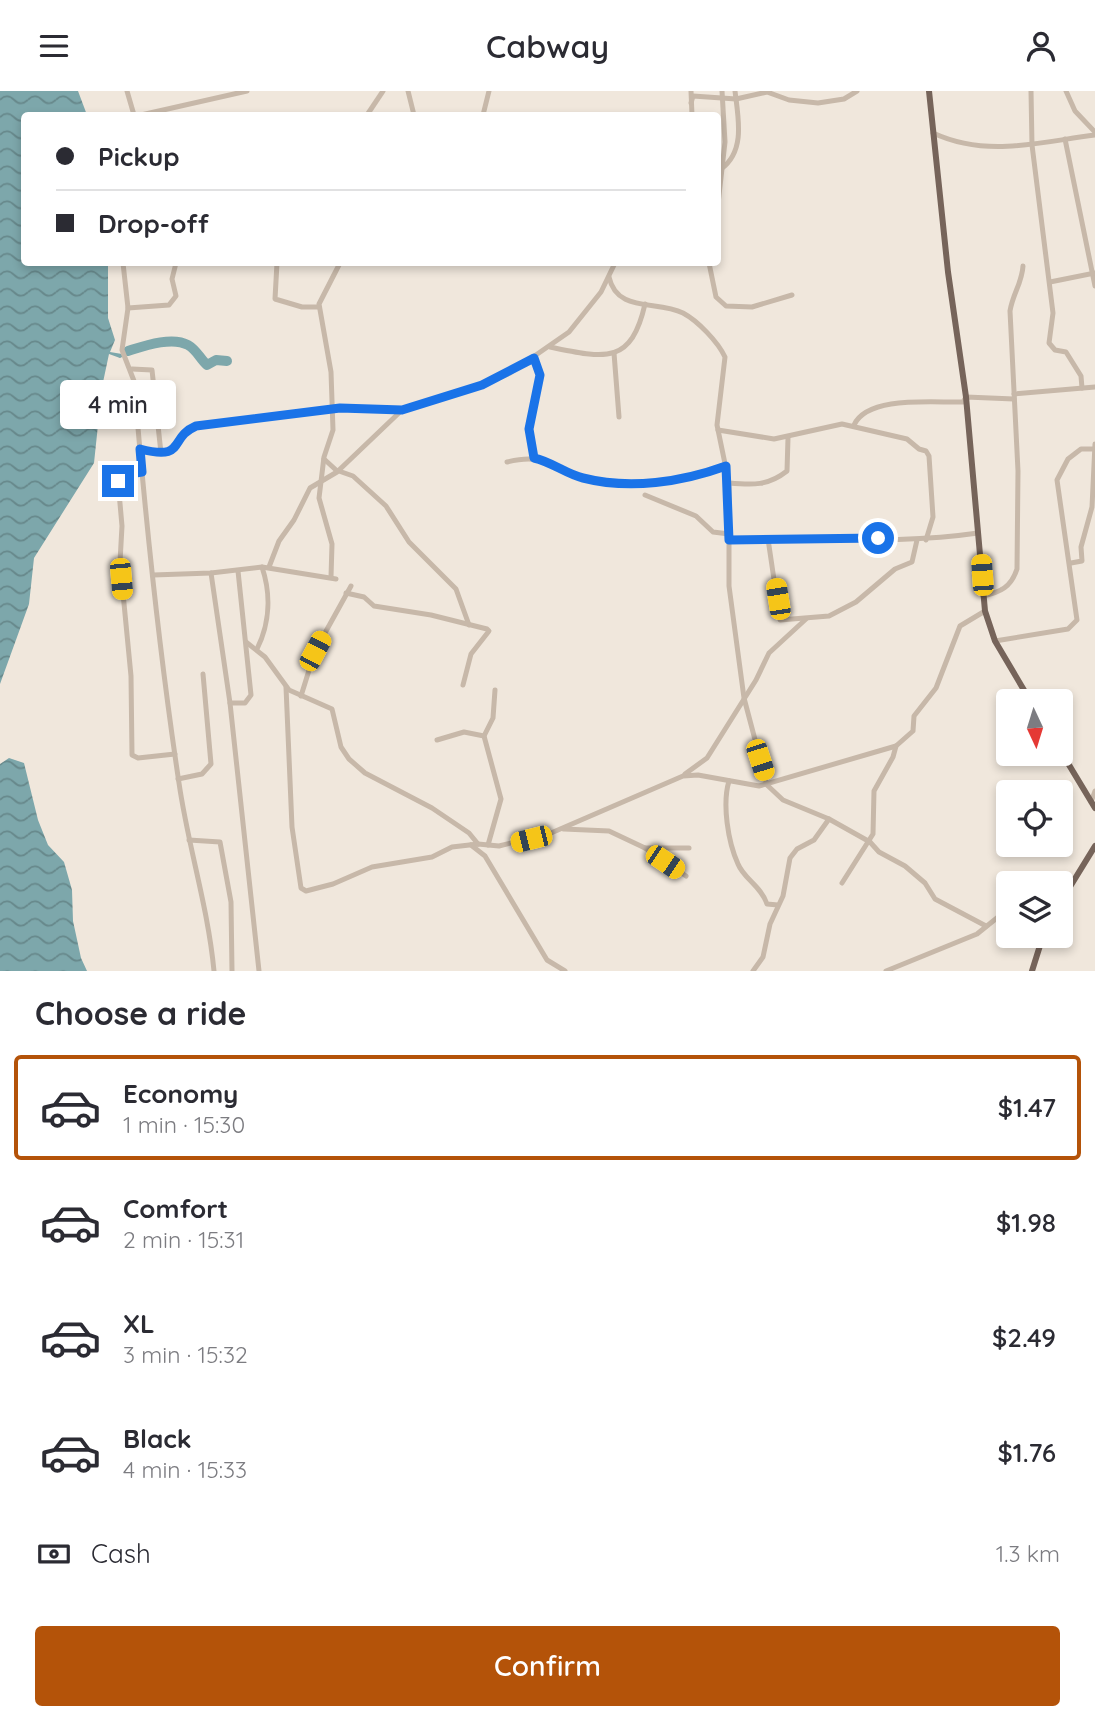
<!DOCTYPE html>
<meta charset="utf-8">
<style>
body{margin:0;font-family:Quicksand,sans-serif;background:#f2f2f3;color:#2b2b33;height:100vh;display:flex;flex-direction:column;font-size:26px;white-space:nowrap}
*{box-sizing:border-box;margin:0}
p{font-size:23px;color:#7c7c81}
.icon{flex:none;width:38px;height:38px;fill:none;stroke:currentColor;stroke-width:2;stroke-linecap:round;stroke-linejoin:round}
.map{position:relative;height:880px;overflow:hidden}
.details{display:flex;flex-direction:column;background:#fff;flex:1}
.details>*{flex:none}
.guide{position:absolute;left:21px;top:21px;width:700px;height:154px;border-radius:7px;box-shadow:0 4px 10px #0003;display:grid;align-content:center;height:154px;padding:0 35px;background:#fff}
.needle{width:46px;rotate:176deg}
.tools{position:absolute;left:996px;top:598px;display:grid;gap:14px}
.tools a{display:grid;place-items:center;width:77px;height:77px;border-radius:7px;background:#fff;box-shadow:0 4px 10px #0003;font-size:35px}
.end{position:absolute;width:32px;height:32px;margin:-16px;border:9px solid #1a73e8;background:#fff;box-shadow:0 0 0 4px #fff}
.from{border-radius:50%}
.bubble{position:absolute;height:49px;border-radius:7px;background:#fff;box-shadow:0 4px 10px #0003;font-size:23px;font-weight:600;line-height:49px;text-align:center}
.car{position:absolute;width:21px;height:42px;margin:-21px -10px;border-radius:9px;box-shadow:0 0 5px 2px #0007;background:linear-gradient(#f5c518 24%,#345 0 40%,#f5c518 0 76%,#345 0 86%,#f5c518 0)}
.guide b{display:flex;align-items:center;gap:24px;height:66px;font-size:26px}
.guide b+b{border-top:2px solid #e1e1e2}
.guide i{width:18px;height:18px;background:#2b2b33}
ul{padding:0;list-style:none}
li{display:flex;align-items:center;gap:21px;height:105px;margin:0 14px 10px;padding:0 21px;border:4px solid transparent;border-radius:7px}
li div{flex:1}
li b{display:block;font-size:26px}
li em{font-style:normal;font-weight:600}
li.selected{border-color:#b45309}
li>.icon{width:63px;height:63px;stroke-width:1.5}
h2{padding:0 35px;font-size:32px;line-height:84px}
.pay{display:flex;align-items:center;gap:18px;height:77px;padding:0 35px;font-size:26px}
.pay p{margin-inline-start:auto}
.button{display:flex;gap:14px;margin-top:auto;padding:14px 35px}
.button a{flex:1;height:80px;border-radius:7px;background:#b45309;color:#fff;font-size:28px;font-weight:600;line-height:80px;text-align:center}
header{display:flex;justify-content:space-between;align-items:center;height:91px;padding:0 35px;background:#fff;font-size:32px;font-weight:600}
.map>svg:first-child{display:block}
</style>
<header><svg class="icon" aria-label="menu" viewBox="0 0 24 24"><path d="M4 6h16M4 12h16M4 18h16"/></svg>Cabway<svg class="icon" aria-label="person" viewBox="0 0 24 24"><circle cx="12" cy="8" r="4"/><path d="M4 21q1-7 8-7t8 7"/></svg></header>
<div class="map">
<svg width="1095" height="880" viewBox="0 0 1095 880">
<defs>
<pattern id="water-waves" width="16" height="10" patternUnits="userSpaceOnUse" patternTransform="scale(1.75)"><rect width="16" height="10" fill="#7da7ab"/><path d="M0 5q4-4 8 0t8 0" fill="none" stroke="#67888b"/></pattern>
</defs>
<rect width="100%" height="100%" fill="#f0e7dc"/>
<g fill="url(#water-waves)">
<path d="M0,0H78L87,24H24V172H108V227L115,249L110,261L122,263L129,257H141L120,267L109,263L102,296L94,372L34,467L29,513L0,593Z"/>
<path d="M9,667L24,672L38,729L48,754L64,771L72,799L73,830L81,867L87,880H0V673Z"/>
</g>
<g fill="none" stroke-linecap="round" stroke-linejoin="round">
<path stroke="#7da7ab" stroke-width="10" d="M128,260C144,255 172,245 188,254C197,259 200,268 207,274L216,269L227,270"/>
<g stroke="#c7b8a9" stroke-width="5">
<path d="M127,0L134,24"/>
<path d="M408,0L414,24"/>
<path d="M691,0L692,24"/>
<path d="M1031,0L1032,54L1053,222L1049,252L1055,259L1066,261L1081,285L1082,297"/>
<path d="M1066,0L1075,20L1095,41"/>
<path d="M691,12L693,5L736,8L767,1L789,9L818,12L844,8L857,0"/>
<path d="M141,24L247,0"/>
<path d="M367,24L383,0"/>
<path d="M483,24L489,0"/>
<path d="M933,42C987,67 1039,51 1095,44"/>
<path d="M1065,48L1095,195"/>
<path d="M721,78C746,60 738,26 735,0"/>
<path d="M718,113L725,51L722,0"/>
<path d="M123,172L128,217L122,259L134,290C145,424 159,559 179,692C188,755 208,816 214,880"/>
<path d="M277,172L275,208L302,216H319"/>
<path d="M709,172L716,206L726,215L752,216L792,204"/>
<path d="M609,186C617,222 656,209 683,222C698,230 718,251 725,266L717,334L729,392V495L744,607L767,694L783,709L829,728L870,751L879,761L905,775L925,792L935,808L986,835"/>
<path d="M1050,191L1095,182"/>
<path d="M128,217L169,214L176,205L172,188L176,172"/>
<path d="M550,256C604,267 631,275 645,213"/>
<path d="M614,262L619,326"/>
<path d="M132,278L152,279L161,362"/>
<path d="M1014,303L1095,296"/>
<path d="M854,334C868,304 934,312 963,311L966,306L1014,308"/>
<path d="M718,339L774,348L842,333L907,348L919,358L926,360L929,365L933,426L926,449"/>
<path d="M140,358C186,370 168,347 196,335L351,316L402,319L482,294L510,282L569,241L601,201L615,172"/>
<path d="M534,367L529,338L540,284L534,267"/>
<path d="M324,368L336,379L353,385L386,415L409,451L456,498L469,534"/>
<path d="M507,371C549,361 548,379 583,387C629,399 682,391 726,375"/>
<path d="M142,381L123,384L118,390L122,435L120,471L131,585L132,664L138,667L175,663"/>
<path d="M729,392C753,394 768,395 787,380L788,347"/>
<path d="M645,404L696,425L713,441L729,443"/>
<path d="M768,448L780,529L829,525L856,511L895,478L912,471L917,449"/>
<path d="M729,449C812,446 896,454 978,442"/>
<path d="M1071,472L1082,470L1081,456L1092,416L1095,353"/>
<path d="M269,476L279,450L294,429L310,397L337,381L402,319"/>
<path d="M211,482L230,612L259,880"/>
<path d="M153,484L211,482L262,476L336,488"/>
<path d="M331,486L332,453L319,407L324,366L333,339L331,281L319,213L340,172"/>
<path d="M346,502L364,506L374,515L431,524L487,538L489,540L471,563L463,594"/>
<path d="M983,505C1001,501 1011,496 1017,478L1018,380L1010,220C1013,202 1022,192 1023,175"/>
<path d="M995,550L1068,538L1077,529L1057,389L1068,368L1081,358H1095"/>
<path d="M246,551L265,566L289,599L332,618L341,656L349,668L365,682L432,717L469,742L478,753"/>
<path d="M257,558C270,532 271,503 262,476"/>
<path d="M286,596L292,736L301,797L306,800L333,793L372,776L432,766L452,756L478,753L499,755L551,742L683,685L698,684L759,695L896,655"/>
<path d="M301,605L315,560L351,495"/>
<path d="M230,612H245L251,604L238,480"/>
<path d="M484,645L493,627L495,599"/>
<path d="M437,649L464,641L484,645L501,708L488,754"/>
<path d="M685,683L707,667L756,589L769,562L806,528"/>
<path d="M178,688L202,683L211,673L203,583"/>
<path d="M729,690C722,713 728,751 738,773C744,788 761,795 767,813L778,814"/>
<path d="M1091,711L1095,700"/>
<path d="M564,738L609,740L645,757L686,785"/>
<path d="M189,749L220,751L231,811L232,880"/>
<path d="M471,754L485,765L547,869L565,880"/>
<path d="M645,757H689"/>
<path d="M842,792L873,743L874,700L893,666L896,655L913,640L914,625L936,597L960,535L985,520"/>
<path d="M753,880L763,866L770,833L783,805L790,767L797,758L814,749L829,728"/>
<path d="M886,880L977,843L1008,818"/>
</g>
<g stroke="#76645a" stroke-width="6">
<path d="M929,0L948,181L966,306L985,520L995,550L1031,611"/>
<path d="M1060,659L1095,717"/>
<path d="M1060,812L1095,755"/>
<path d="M1032,880L1043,845"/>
</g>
</g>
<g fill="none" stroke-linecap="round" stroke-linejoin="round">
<path stroke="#1a73e8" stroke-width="9" d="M118,390L123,384L142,381L140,358C187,370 168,347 196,335L340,317L402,319L482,294L534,267L540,284L529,338L534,367C552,371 566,383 583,387C630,399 682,391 726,375L729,449L878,447"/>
</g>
</svg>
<div class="tools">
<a><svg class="needle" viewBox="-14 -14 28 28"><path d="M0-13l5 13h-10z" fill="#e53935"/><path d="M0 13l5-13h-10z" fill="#7c7c81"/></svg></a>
<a><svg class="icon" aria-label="locate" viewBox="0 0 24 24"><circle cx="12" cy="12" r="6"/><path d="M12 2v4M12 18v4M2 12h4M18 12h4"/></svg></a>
<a><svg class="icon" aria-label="layers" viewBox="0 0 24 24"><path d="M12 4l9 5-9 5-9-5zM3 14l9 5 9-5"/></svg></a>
</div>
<i class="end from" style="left:878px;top:447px"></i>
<i class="end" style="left:118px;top:390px"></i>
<div class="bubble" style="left:60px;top:289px;width:116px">4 min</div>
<i class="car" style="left:982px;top:484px;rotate:356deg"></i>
<i class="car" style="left:121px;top:488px;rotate:175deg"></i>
<i class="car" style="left:778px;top:508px;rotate:351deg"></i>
<i class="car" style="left:315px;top:560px;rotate:28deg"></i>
<i class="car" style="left:760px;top:669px;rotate:162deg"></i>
<i class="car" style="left:531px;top:748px;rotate:256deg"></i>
<i class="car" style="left:665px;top:771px;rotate:124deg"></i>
<div class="guide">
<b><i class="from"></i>Pickup</b>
<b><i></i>Drop-off</b>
</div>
</div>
<section class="details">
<h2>Choose a ride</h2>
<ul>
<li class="selected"><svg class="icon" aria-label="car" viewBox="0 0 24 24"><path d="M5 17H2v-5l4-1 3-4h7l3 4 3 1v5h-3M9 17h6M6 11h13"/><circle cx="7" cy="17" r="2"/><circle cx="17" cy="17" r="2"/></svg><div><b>Economy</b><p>1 min · 15:30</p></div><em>$1.47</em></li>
<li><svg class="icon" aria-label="car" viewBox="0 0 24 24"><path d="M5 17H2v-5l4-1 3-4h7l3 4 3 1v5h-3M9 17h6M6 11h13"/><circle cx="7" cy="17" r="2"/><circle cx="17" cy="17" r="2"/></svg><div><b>Comfort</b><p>2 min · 15:31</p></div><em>$1.98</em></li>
<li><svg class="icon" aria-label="car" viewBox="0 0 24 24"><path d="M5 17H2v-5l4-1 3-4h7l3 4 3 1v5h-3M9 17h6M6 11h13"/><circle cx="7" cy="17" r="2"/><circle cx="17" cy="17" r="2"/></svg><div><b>XL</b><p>3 min · 15:32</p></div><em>$2.49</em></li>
<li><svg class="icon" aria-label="car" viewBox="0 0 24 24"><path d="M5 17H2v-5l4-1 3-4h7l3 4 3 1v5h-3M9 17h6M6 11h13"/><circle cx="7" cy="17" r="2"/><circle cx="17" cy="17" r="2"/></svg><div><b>Black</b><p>4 min · 15:33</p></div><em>$1.76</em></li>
</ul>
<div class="pay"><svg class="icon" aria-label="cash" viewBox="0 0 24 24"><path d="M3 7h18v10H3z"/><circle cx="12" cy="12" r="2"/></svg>Cash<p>1.3 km</p></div>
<div class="button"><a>Confirm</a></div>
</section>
